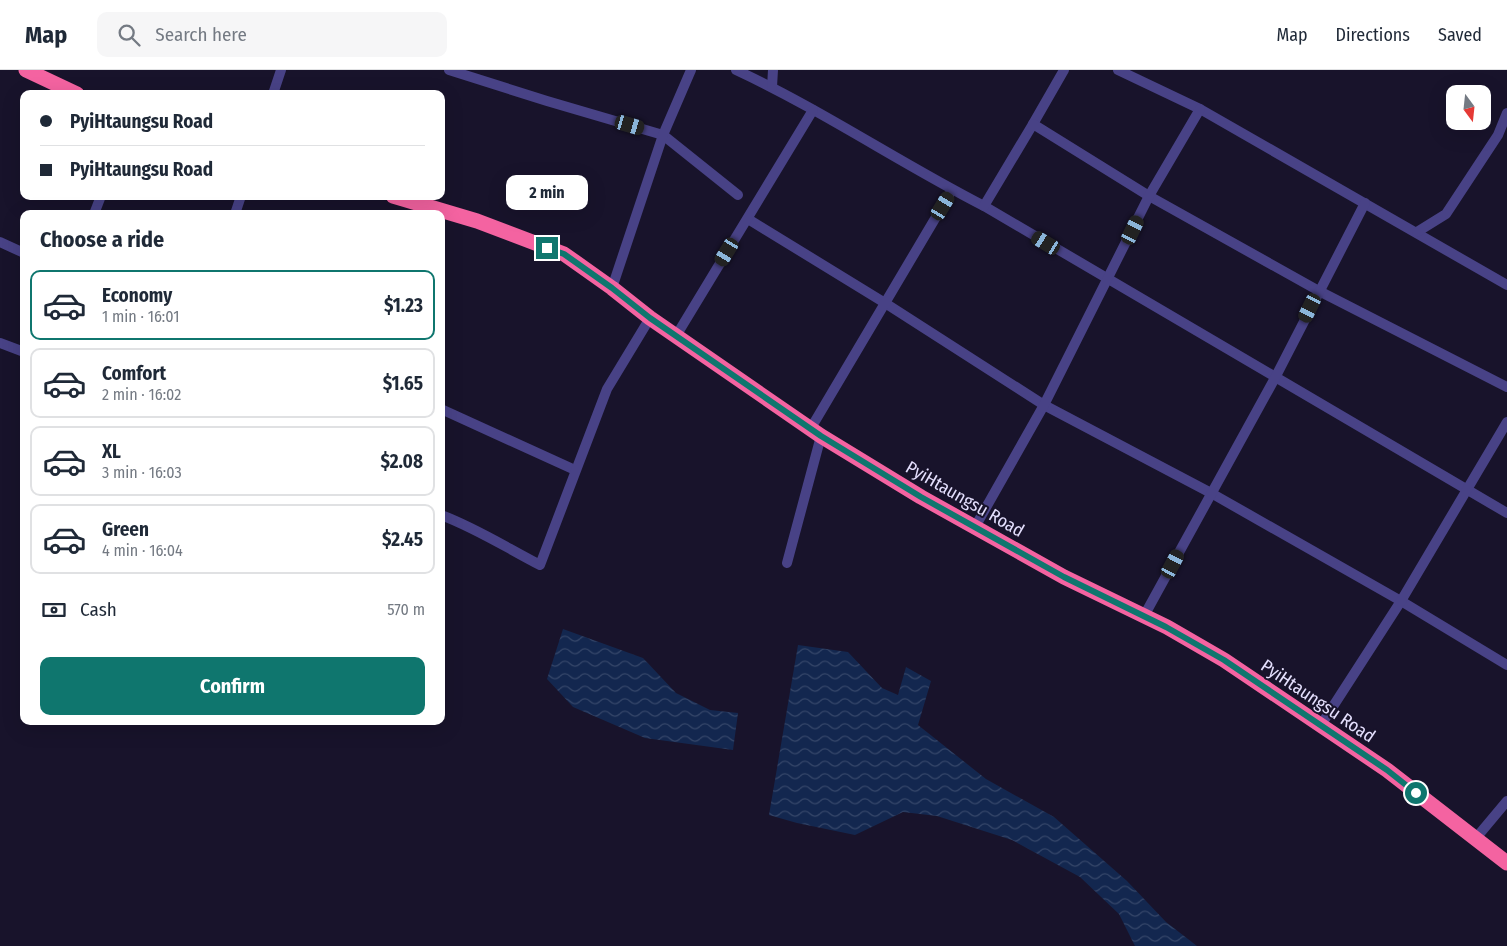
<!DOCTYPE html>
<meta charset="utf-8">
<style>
body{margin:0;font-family:"Fira Sans Condensed",sans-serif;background:#f6f6f7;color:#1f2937;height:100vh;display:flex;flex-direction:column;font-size:19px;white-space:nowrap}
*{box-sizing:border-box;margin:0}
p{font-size:16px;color:#747a83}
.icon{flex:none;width:28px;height:28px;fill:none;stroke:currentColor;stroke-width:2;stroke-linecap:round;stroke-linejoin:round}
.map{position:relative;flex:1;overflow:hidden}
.side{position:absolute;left:20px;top:140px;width:425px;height:515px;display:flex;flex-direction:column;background:#fff;border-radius:10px;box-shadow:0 5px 20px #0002}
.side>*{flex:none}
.hud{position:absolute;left:20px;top:20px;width:425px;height:110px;border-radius:10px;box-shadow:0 5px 20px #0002;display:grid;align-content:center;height:110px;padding:0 20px;background:#fff}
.needle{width:32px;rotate:165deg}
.fabs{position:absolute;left:1446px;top:15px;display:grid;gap:10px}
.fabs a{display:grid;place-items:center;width:45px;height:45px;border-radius:10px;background:#fff;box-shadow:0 5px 20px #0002;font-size:25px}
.end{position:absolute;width:22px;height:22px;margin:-11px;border:6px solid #0f766e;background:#fff;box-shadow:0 0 0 2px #fff}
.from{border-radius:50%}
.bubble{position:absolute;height:35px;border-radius:10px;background:#fff;box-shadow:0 5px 20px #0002;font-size:16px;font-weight:700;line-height:35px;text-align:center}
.car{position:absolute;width:15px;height:30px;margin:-15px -8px;border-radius:6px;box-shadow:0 0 4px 1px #0007;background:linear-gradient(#222 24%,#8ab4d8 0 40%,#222 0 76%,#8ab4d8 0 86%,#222 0)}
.hud b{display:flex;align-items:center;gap:18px;height:48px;font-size:19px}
.hud b+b{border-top:1px solid #e0e1e3}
.hud i{width:12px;height:12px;background:#1f2937}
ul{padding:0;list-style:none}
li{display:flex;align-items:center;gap:15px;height:70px;margin:0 10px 8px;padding:0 10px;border:2px solid #e0e1e3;border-radius:10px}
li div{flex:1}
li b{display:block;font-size:19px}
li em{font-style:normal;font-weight:700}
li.on{border-color:#0f766e}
li>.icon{width:45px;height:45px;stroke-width:1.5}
h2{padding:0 20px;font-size:22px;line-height:60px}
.pay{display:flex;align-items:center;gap:12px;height:55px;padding:0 20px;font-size:19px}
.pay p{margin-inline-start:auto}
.primary-button{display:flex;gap:10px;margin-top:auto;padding:10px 20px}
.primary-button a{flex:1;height:58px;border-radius:10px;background:#0f766e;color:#fff;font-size:20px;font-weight:700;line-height:58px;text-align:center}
header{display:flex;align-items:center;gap:30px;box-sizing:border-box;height:70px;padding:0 25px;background:#fff;border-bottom:1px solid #e0e1e3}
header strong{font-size:24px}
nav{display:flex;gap:28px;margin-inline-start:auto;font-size:18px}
.search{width:350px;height:45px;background:#f6f6f7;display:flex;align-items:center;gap:12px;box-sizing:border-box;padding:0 18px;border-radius:10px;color:#747a83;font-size:19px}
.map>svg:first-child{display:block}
</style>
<header>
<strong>Map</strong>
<div class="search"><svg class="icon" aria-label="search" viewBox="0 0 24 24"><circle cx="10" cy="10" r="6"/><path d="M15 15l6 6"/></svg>Search here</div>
<nav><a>Map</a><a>Directions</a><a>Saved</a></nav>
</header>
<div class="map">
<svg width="1507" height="876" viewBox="0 0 1507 876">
<defs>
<pattern id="water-waves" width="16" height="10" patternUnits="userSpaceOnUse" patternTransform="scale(1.25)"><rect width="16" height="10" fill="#13274f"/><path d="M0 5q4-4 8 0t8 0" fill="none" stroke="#354669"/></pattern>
</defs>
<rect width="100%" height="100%" fill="#18132b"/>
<g fill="url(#water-waves)">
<path d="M563,559L643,588L676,623L710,640L738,643L733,680L645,668L573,637L547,609Z"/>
<path d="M798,575L848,582L882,618L898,625L906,597L931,611L918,655L986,709L1054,747L1127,811L1166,852L1197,876H1135L1119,844L1080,807L1012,770L937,746L903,742L855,765L797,753L769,745Z"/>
</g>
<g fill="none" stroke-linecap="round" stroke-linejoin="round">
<g stroke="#484286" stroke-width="10">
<path d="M449,0L547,31L663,65L738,125"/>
<path d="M736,0C822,40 900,93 984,136L1507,443"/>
<path d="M1118,0L1200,39L1507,215"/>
<path d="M772,17L773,0"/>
<path d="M273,24L281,0"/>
<path d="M1033,54L1064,0"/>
<path d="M984,136L1033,54L1149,126L1319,221L1507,317"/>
<path d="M94,144L101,126"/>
<path d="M235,144L241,126"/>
<path d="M748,149L885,233L1044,335L1211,423L1401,531L1507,595"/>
<path d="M1417,162L1446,144L1498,65L1507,43"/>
<path d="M0,172L24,183"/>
<path d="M612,218L663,65L691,0"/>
<path d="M676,266L813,40"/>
<path d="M0,273L24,282"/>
<path d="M441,339L575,400"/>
<path d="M811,358L952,120"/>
<path d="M441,445C476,458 507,478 540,495L607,319L650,248"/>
<path d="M975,457L1044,335L1149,126L1200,39"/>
<path d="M787,493L821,366"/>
<path d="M1144,546L1275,308L1365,133"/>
<path d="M1321,655L1401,531L1507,352"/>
<path d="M1476,768L1507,731"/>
</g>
<g stroke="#f463a1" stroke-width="15">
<path d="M26,0L77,24"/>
<path d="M393,126L477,151L564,184L612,218L650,248L821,366L921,427L1064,507L1167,557L1224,590L1387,700L1507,793"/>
</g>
</g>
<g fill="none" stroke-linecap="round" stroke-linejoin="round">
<path stroke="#0f766e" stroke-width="6" d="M547,178L564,184L612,218L650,248L821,366L921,427L1064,507L1166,557L1224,590L1387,700L1416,723"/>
</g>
<g text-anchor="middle" stroke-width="4" stroke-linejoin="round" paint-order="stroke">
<g font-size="18" fill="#e4dffd" stroke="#18132b">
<text transform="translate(965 429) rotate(30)" y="6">PyiHtaungsu Road</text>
<text transform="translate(1318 631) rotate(34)" y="6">PyiHtaungsu Road</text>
</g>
</g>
</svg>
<div class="fabs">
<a><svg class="needle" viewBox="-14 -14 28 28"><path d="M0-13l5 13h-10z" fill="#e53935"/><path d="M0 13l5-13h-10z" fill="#747a83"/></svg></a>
</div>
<i class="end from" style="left:1416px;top:723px"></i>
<i class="end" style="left:547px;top:178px"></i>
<div class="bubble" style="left:506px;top:105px;width:82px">2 min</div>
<i class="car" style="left:630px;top:55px;rotate:106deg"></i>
<i class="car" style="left:943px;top:136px;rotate:31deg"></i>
<i class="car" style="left:1133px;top:160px;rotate:26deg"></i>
<i class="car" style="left:1046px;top:173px;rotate:301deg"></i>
<i class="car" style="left:727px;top:182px;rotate:211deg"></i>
<i class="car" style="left:1310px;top:238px;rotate:206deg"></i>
<i class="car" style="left:1173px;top:494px;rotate:28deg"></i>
<div class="hud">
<b><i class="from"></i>PyiHtaungsu Road</b>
<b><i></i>PyiHtaungsu Road</b>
</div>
<section class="side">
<h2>Choose a ride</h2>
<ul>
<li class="on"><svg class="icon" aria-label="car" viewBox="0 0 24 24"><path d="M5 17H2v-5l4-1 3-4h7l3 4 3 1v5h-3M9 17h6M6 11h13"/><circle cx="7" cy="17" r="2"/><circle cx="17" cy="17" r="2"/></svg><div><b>Economy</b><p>1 min · 16:01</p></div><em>$1.23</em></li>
<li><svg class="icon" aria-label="car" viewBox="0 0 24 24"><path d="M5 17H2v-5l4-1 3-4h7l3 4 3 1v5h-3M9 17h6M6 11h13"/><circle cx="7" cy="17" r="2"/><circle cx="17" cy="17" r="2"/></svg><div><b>Comfort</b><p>2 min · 16:02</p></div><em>$1.65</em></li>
<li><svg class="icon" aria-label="car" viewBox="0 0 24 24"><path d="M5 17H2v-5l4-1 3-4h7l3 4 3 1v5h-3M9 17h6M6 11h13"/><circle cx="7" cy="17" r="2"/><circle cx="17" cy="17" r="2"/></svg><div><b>XL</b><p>3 min · 16:03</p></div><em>$2.08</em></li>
<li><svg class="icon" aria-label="car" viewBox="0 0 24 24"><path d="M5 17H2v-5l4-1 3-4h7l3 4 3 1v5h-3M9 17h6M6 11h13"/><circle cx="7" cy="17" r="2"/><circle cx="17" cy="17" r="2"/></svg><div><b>Green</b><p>4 min · 16:04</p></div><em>$2.45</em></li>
</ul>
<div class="pay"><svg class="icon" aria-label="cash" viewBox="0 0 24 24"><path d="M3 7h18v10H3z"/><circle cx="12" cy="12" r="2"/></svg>Cash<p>570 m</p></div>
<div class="primary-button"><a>Confirm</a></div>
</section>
</div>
